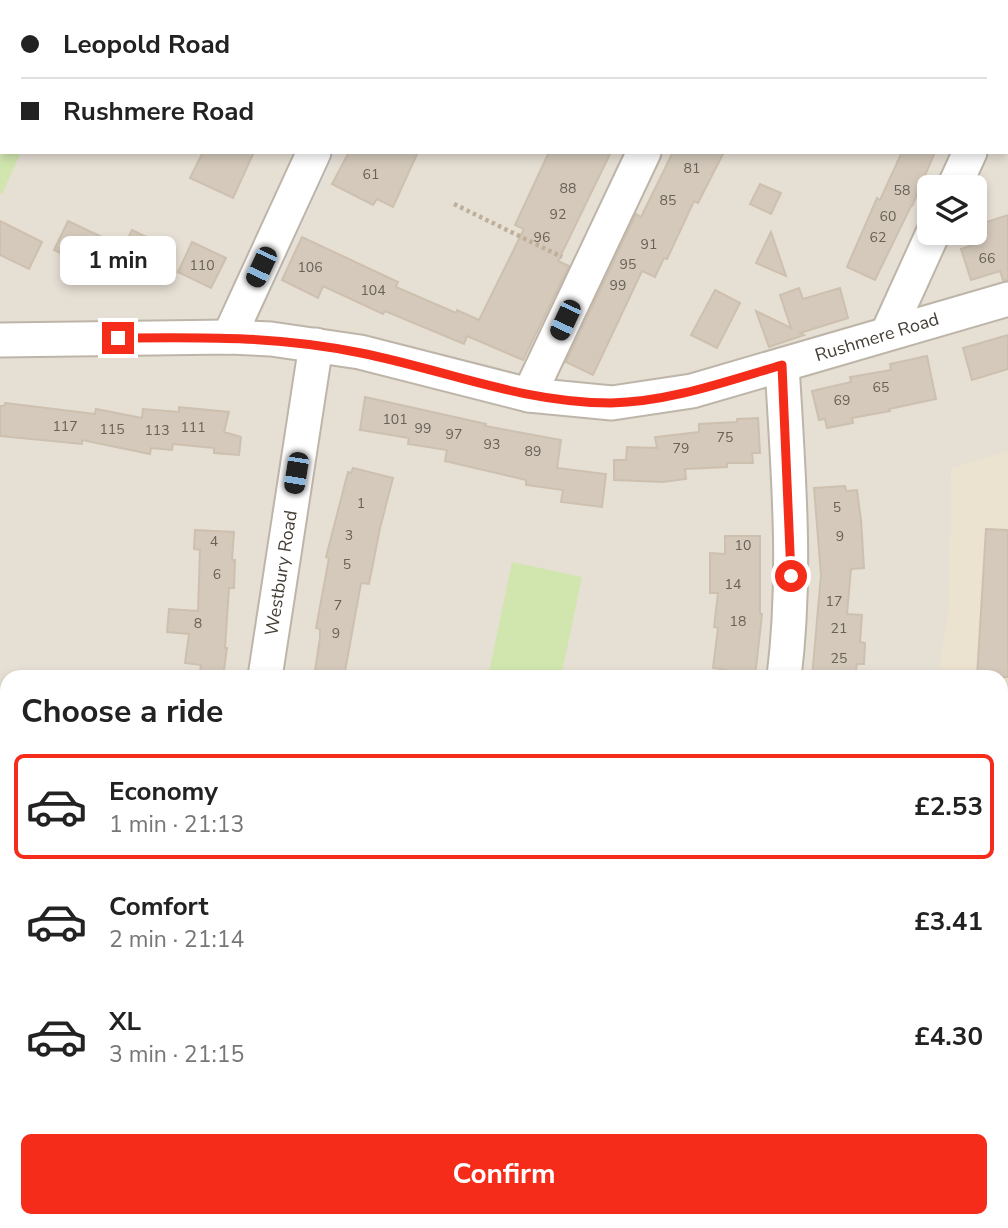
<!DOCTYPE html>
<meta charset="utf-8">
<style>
body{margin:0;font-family:"Nunito Sans",sans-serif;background:#f6f6f6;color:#222;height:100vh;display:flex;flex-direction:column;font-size:26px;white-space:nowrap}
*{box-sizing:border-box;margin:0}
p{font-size:23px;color:#767676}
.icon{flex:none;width:38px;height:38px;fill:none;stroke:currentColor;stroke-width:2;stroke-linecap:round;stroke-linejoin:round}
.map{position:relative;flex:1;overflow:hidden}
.drawer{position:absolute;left:0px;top:670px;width:1008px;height:558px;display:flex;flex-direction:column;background:#fff;border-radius:21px 21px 0 0;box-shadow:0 4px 10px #0003}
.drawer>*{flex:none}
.hud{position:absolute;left:0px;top:0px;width:1008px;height:154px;box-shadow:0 4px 10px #0003;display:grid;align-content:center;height:154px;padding:0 21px;background:#fff}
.tools{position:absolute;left:917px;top:175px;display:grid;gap:14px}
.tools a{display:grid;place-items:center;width:70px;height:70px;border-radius:10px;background:#fff;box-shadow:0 4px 10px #0003;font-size:35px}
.end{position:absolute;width:32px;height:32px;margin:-16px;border:9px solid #f52c1a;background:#fff;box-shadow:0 0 0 4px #fff}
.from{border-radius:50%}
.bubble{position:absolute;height:49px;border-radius:10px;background:#fff;box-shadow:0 4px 10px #0003;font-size:23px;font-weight:700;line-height:49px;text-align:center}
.car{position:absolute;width:21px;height:42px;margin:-21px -10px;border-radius:9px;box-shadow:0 0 5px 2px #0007;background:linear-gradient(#222 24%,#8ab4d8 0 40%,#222 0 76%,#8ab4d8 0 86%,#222 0)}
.hud b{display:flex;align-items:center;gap:24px;height:66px;font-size:26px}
.hud b+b{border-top:2px solid #e0e0e0}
.hud i{width:18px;height:18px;background:#222}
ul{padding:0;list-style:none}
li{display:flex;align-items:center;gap:21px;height:105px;margin:0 14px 10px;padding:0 7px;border:4px solid transparent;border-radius:10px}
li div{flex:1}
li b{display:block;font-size:26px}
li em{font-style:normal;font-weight:700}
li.active{border-color:#f52c1a}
li>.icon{width:63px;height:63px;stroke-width:1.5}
h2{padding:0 21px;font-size:32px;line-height:84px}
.action{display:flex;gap:14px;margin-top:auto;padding:14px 21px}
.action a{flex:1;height:80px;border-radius:10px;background:#f52c1a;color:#fff;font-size:28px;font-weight:700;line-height:80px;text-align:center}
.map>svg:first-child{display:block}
</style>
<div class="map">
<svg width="1008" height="1228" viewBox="0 0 1008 1228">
<rect width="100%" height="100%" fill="#f2eee6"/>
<path fill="#e6dfd4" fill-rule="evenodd" d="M0,0H1008V1228H0ZM2,2H1006V152H2ZM929,187H975V233H929ZM7,677H1001V1222H7Z"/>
<path fill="#ebe2d0" d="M1008,451V1133L1001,1131V677H938L949,605L951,468Z"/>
<g fill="#d1e6af">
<path d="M0,0H228L2,2V152H21L2,194L0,193Z"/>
<path d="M512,562L582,577L561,677H488Z"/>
<path d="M1001,806H1008V1015L1001,1014Z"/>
<path d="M1001,1131L1008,1133V1228H858L859,1222H1001Z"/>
</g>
<path fill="#e3e1de" d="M322,152H337L267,301L254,296Z"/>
<g fill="#d4c9bb" stroke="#cec0af" stroke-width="2">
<path d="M203,152H254L233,198L190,178Z"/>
<path d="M349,152H418L393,207L377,199L373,205L332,184Z"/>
<path d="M549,152H611L558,261L569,266L523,360L467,336L464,344L385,311L383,314L323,286L318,298L282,280L302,237L398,282L396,287L456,313L457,310L479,320L524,229L515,225Z"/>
<path d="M673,152H724L698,203L694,201L667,259L664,258L655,277L642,271L593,375L566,362L636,214L641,217Z"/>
<path d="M902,152H935L912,206H911L875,280L847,267L877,198L880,200Z"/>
<path d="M760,184L781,193L771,214L750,204Z"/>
<path d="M1008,215V280H1003L1000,271L971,280L961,249L976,244L972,233H987L984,223Z"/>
<path d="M0,221L42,242L29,269L0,255Z"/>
<path d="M68,221L102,237L89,266L54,250Z"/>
<path d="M132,230L165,246L151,274L118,258Z"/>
<path d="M771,232L786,276L756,263Z"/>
<path d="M192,242L226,258L211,288L178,272Z"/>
<path d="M799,288L803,299L840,288L848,318L800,333L804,335L769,347L756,311L791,328L780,295Z"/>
<path d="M715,290L740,303L717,348L691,335Z"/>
<path d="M1008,335V369L972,380L963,348Z"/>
<path d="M927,356L936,399L889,409L890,411L852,418L853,423L827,428L825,419L819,420L812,391L851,382L850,377L891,370L890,364Z"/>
<path d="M365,397L486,424L485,426L561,440L557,468L606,474L602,507L561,502L563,490L526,485V480L445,461L447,450L408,444L409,438L360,430Z"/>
<path d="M5,403L95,414L96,409L142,418L143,409L179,412V407L229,412L224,432L241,437L239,455L214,453V448L173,444L172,450L151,448L150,454L82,440V444L0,436V406H4Z"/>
<path d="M758,418L760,453H752L753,463H727V467L685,469L686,479L663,482L614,480V460H626L627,447L657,448L655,437L699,432V424L737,422V419Z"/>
<path d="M353,468L393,478L380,528L369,584L361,583L344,677H314L320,638V629L316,628L329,558L326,557L348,472L351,473Z"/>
<path d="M845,486L846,491L857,490L861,520L864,568L851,569L847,614L862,615L860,642L865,643L864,664H857L855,677H812L821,575L814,488Z"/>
<path d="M986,529L1008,530V677H977Z"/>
<path d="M195,530L234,532L232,560H235L234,588H229L225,648H227L223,677H199L201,665L185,663L189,634L167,632L169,609L198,611L200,550L194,549Z"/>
<path d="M725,536H760V613L762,614L755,677H725L726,670L713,668L718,628L714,627L718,593H710V553L725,554Z"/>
</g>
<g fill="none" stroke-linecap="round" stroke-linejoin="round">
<g stroke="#beb5a9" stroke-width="37">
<g id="minor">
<path d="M384,2L385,0"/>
<path d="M715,2V0"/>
<path d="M1006,74L1008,70"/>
<path d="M954,187L970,152"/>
<path d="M888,332L933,233"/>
<path d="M229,337L314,152"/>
<path d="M0,340L229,337L271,339L360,352L529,395L612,403L692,391L1008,299"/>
<path d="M782,365C788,469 797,573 784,677"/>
<path d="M529,395L644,152"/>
<path d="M265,677L316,345"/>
<path d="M0,949L7,948"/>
<path d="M182,1228L183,1222"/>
<path d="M492,1228L494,1222"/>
<path d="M693,1228L695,1222"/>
</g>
</g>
<path stroke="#bfaf9a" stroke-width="4.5" stroke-dasharray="3.5 3.5" stroke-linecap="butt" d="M454,204L562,257"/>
<use href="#minor" stroke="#fff" stroke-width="33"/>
</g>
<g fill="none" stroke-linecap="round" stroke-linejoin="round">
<path stroke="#f52c1a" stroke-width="9" d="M118,338C200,337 280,336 361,353C446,370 522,403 611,403C669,402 727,381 782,365L791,576"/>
</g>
<g text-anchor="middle" stroke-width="7" stroke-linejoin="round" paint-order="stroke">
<g font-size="14" fill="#696156">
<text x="692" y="173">81</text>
<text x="371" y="179">61</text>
<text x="568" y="193">88</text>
<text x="902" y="195">58</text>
<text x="668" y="205">85</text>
<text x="558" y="219">92</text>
<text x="888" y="221">60</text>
<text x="542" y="242">96</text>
<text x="878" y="242">62</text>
<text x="649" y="249">91</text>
<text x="987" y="263">66</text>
<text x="628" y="269">95</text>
<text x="202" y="270">110</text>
<text x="310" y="272">106</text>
<text x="618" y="290">99</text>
<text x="373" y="295">104</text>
<text x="881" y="392">65</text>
<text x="842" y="405">69</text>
<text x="395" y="424">101</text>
<text x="65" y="431">117</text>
<text x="193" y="432">111</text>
<text x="423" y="433">99</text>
<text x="112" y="434">115</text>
<text x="157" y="435">113</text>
<text x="454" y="439">97</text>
<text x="725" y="442">75</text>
<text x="492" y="449">93</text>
<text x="681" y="453">79</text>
<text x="533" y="456">89</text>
<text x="361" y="508">1</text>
<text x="837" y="512">5</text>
<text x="349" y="540">3</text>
<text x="840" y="541">9</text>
<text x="214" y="546">4</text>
<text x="743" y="550">10</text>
<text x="347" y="569">5</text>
<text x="217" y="579">6</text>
<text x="733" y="589">14</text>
<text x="834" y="606">17</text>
<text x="338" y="610">7</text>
<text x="738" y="626">18</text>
<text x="198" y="628">8</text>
<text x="839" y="633">21</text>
<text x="336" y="638">9</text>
<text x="839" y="663">25</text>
</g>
<g font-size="18" fill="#453e35" stroke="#fff">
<text transform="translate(877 337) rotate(-17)" y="6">Rushmere Road</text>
<text transform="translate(281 573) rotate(-81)" y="6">Westbury Road</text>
</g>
</g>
</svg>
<div class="tools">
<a><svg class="icon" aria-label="layers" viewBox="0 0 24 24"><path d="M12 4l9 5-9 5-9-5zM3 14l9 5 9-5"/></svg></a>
</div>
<i class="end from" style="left:791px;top:576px"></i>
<i class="end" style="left:118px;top:338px"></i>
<div class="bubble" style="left:60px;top:236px;width:116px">1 min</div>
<i class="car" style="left:261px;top:267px;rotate:205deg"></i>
<i class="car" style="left:565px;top:320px;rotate:205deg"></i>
<i class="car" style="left:296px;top:473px;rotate:189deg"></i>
<div class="hud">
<b><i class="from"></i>Leopold Road</b>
<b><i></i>Rushmere Road</b>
</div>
<section class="drawer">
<h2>Choose a ride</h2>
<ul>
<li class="active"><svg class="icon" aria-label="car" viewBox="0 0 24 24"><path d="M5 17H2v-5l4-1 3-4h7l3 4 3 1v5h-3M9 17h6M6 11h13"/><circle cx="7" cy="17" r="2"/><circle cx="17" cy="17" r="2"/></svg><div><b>Economy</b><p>1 min · 21:13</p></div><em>£2.53</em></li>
<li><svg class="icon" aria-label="car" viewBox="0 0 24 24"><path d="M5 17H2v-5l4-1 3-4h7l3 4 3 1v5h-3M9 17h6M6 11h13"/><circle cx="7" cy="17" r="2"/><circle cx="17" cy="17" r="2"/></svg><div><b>Comfort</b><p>2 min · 21:14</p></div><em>£3.41</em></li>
<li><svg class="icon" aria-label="car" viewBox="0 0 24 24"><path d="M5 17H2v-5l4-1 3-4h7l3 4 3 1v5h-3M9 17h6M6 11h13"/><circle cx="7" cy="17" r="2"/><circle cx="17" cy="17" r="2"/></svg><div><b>XL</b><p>3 min · 21:15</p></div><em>£4.30</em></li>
</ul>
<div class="action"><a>Confirm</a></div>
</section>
</div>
